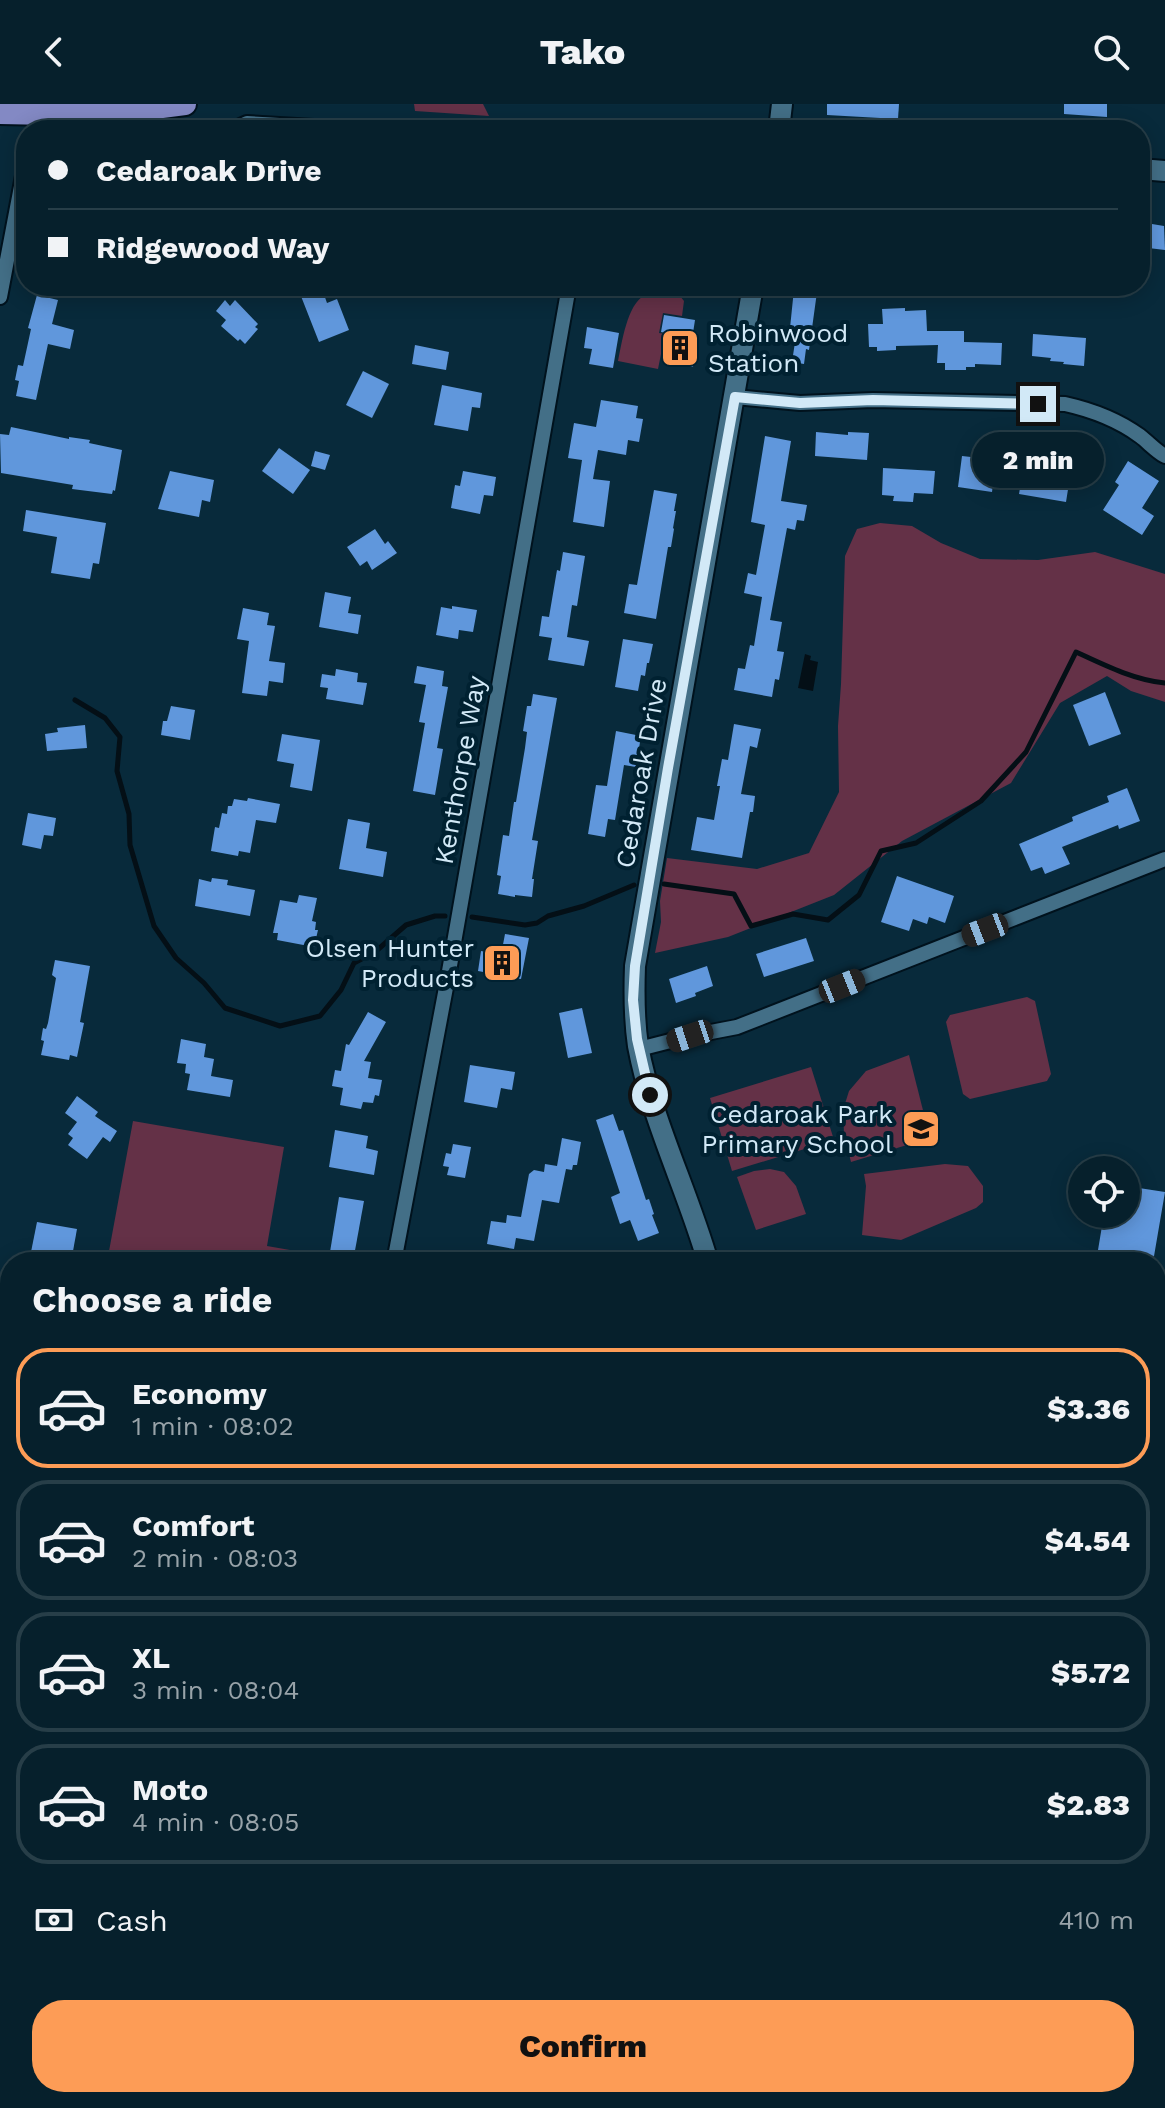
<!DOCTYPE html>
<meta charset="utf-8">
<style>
body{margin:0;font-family:"Work Sans",sans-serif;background:#0f2834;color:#f1f3f6;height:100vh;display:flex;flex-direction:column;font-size:30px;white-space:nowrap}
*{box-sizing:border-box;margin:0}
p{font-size:26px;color:#98a3a9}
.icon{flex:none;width:44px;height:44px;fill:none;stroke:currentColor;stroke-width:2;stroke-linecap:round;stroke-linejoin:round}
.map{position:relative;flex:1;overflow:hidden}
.details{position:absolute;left:0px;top:1148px;width:1166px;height:856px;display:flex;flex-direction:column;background:#06202c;border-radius:32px 32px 0 0;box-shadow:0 4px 20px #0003,0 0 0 2px #273e48}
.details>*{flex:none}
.hud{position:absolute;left:16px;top:16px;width:1134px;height:176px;border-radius:32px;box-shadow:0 4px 20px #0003,0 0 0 2px #273e48;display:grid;align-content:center;height:176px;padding:0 32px;background:#06202c}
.tools{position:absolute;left:1068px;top:1052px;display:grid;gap:16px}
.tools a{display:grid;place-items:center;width:72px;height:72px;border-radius:50%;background:#06202c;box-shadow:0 4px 20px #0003,0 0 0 2px #273e48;font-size:40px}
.end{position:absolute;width:36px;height:36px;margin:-18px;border:10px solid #d2e9f7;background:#111;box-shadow:0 0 0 4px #111}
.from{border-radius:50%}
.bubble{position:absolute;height:56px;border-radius:28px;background:#06202c;box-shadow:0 4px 20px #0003,0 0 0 2px #273e48;font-size:26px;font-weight:800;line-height:56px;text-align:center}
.car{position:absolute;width:24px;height:48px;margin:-24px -12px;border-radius:10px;box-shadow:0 0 6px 2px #0007;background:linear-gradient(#222 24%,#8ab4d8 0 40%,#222 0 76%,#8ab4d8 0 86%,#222 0)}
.hud b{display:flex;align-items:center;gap:28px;height:76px;font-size:30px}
.hud b+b{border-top:2px solid #273e48}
.hud i{width:20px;height:20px;background:#f1f3f6}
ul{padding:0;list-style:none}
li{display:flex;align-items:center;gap:24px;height:120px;margin:0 16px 12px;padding:0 16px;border:4px solid #273e48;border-radius:32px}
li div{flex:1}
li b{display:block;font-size:30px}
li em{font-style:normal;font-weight:800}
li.active{border-color:#fd9c56}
li>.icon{width:72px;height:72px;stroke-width:1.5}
h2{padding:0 32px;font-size:36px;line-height:96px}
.pay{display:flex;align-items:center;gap:20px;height:88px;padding:0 32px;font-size:30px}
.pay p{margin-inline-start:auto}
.cta{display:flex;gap:16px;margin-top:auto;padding:16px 32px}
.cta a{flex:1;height:92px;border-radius:32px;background:#fd9c56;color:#111;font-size:32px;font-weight:800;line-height:92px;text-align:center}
header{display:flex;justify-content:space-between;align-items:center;height:104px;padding:0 32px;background:#06202c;font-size:36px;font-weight:800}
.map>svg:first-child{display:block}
</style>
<header><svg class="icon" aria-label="back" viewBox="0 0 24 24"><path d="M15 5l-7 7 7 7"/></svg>Tako<svg class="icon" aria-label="search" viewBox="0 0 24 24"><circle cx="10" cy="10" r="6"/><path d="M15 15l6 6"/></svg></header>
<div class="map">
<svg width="1165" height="2004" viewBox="0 0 1165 2004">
<rect width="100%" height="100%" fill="#082a3b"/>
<g fill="#643147">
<path d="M414,0H483L489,12L415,7Z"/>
<path d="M664,189L680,192L684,197L682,212L663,209L659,229L665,230L658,265L618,257C622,239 627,200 645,191C650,189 658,189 664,189Z"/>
<path d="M880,419L912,422L941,439L980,455L1038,456L1095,448L1165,470V598L1131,587L1107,572L1060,599L1011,679L902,737L834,791L728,833L655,849L661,818L660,797L667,754L757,765L809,749L839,688L838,622L841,580L845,452L857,425Z"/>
<path d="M1027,893L1035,897L1051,970L1047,977L970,995L963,990L946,918L950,911Z"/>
<path d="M909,951L930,1034L851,1058L844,1030L843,1006L849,987L866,967Z"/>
<path d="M811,963L834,1036L732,1067L710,994Z"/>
<path d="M133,1017L284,1043L267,1142L336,1154L320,1158H107Z"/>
<path d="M945,1060L968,1062L983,1082V1098L976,1104L901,1136L862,1131L866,1082L864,1070Z"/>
<path d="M770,1065L784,1068L796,1082L806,1110L756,1126L737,1073L754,1067Z"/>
<path d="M0,1929L10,1976V1994H278L257,2004H0Z"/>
<path d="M1156,1951H1165V2004H648L714,1994H1156Z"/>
</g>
<path fill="#040f16" d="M805,550L811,552L810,556L818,558L813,587L798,584Z"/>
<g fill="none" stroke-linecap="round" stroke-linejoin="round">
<g stroke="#040f16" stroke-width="5">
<path d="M75,596L105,614L120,633L117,667L129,710L130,741L154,822L176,854L204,879L225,904L280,922L320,912L341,886L354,859L375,848L406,821L435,812H445"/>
<path d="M664,780L734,790L751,822L793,810L828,816L859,791L881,747L916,739L981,697L1026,648L1076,548C1104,561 1134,576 1165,579"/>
<path d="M472,813L525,821L537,819L548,812L584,802L634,781"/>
</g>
</g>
<g fill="#6097dc">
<path d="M827,0H899L898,15L827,11Z"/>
<path d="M1064,0H1107V13L1064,10Z"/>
<path d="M1140,118L1164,122L1165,146L1140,143Z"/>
<path d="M297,182H321L327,199L337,195L349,226L319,238Z"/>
<path d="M794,185L817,188L809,246L806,245L804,260L792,258L797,225L790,224Z"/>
<path d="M37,191L58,196L52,220L74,226L70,245L48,240L36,296L16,292L19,277L15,276L18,261L23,262L31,225L28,224Z"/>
<path d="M225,196L230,202L235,196L258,220L255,223L258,225L245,240L240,235L238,237L221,222L226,216L216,207Z"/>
<path d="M905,204V207L926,206L927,227H964V238L1002,239L1001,261L975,260V263H966V266H945V259H937L938,241L896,242V246L877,247V243H869L868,220H883L882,205Z"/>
<path d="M664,211L695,216L693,229L698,230L693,263L662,257L666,229L661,228Z"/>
<path d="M587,223L619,229L613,264L589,260L592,245L584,244Z"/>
<path d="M1033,230L1086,234L1084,262L1063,260L1064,258L1050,257L1051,254L1032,252Z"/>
<path d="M415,241L449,248L446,266L412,260Z"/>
<path d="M363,267L389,280L372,314L346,301Z"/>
<path d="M442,281L482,289L480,304L472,303L468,327L434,321Z"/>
<path d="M601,296L638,302L636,314L643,315L639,338L628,336L626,351L598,346L593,375L610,377L604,423L573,418L582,356L568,354L574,319L596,323Z"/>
<path d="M11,323L69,335V333L90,336L89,339L122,346L115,387L113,386L112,390L72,385L73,381L1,369L0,330L9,331Z"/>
<path d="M816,328L848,331V328L869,329L867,356L815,352Z"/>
<path d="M765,332L791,337L781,397L807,401L804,417L797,416L795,426L787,424L770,516L782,518L777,547L784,548L779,576L775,575L772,593L734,586L738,564L745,565L750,541L754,542L762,493L744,489L748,469L756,471L765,421L751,418Z"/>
<path d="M279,344L310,366L293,390L262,367Z"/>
<path d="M315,347L330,351L325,366L311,362Z"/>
<path d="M971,351L1008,356L1007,362L1070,373L1066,398L1019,390L1020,384L993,380L992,388L958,383L962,352L971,353Z"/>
<path d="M1128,357L1159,377L1142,404L1154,412L1142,431L1103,406L1119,381L1115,378Z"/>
<path d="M883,364L935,367L933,390L914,389L913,398L893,397L894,392L882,391Z"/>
<path d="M170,367L214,376L210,398L202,396L199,413L158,405Z"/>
<path d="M463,367L496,373L493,392L484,391L480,410L451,404L455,381L460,382Z"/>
<path d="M654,386L677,390L674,407H676L673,424L674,425L671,443H668L656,515L624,509L629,480L637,481Z"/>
<path d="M26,406L106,419L99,460L93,459L90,475L51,469L57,433L23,427Z"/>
<path d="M375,425L385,440L388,437L397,449L372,466L367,457L360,462L347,443Z"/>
<path d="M563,448L585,452L577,502L572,501L567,533L589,537L584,562L548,556L552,534L539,532L542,512L549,513L557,466L560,467Z"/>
<path d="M325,488L351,493L348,509L361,511L358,530L319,523Z"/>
<path d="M452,502L477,506L473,528L459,526L458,535L436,531L441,503L452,505Z"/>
<path d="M243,504L269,509L267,521L275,522L269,557L285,559L283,579L269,577L267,592L242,589L249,537L237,535Z"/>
<path d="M623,535L653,540L649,559H647L645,572L641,571L638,587L615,583Z"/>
<path d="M417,562L444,567L442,582L448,583L437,644L443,645L435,691L413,687L425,619L419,618L426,581L414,579Z"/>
<path d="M336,565L358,569L357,578L367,579L363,601L326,595L328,584L320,583L322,570L335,572Z"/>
<path d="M1105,588L1121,630L1089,642L1073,601Z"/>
<path d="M533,590L557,594L532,736L538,737L532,775H534L532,793L515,791V793L498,790L501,772L497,771L503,731L509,732L514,698H516L525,644L527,628L523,627L527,602H531Z"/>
<path d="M171,602L195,606L190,636L161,631L163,617H167Z"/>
<path d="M734,620L761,625L757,644L750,642L741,690L755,692L753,708H750L742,754L691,746L697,713L714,716L720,682H717L722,655L728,656Z"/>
<path d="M85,621L87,644L47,647L45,630L58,628L57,624Z"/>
<path d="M616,627L641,632L636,663L624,661L615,716L608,715L605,733L588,730L596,681L607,682Z"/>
<path d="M282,630L320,636L312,687L290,683L294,660L277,657Z"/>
<path d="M1127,684L1140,717L1119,725L1118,721L1062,743L1070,760L1045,770L1042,763L1031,767L1019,740L1073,717L1072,713L1109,698L1107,692Z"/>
<path d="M248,694L280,700L276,719L256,716L250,749L239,747L238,752L211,747L215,723L219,724L222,709L227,710L228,702H232L234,695L247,697Z"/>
<path d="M28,709L56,714L53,732L44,731L41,745L22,741Z"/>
<path d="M348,715L370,719L366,744L387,748L383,773L339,765Z"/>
<path d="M897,772L954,792L945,819L929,813L927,820L913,815L909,827L881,818Z"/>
<path d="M212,774L228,776L227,781L255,786L250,812L195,802L199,775L211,778Z"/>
<path d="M299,791L317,794L312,817L316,818L315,826H318L314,843L277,836L278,829H273L280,796L297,799Z"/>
<path d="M505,830L529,834L521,875L478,867L481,847L501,851Z"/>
<path d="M806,834L814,857L764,873L756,850Z"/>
<path d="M55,856L90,862L80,918L84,919L77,953L70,951L69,956L41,951L44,937L41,936L43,924L46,925L48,919L56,874L52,871Z"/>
<path d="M707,862L713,882L695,889L696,892L676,899L669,875Z"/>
<path d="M582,904L592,949L568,954L559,909Z"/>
<path d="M368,908L386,918L364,957L371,958L368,974L382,976L379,992L375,991L373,999L363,998L361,1005L340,1001L343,984L332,982L335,966L341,967L346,940L349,941Z"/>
<path d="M181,935L206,940L204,953L214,955L211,972L233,976L230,993L187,986L190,970L185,969L186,960L177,959Z"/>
<path d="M470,961L515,968L512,986L501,984L497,1004L464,998Z"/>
<path d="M77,992L98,1008L95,1012L117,1027L110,1038L103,1033L87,1055L68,1041L73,1034L68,1030L77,1018L65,1009Z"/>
<path d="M613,1010L619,1027L623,1026L646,1096L649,1095L654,1110L652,1111L659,1129L638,1137L630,1116L620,1120L611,1093L620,1089L596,1016Z"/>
<path d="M335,1026L368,1032L366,1044L378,1047L374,1071L329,1063Z"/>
<path d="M562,1034L581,1038L577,1061H573L572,1066L566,1065L559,1099L542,1096L534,1137L516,1134L514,1145L487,1140L491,1117L506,1119L507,1111L521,1113L529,1070L534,1066L544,1068L545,1060L557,1062Z"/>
<path d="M453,1040L471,1043L465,1074L447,1071L449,1063L443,1062L446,1049L451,1050Z"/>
<path d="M1126,1082L1165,1088L1153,1158H1096L1104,1110H1126Z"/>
<path d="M339,1093L364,1097L354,1152L330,1148Z"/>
<path d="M37,1118L77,1125L71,1158H29Z"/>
</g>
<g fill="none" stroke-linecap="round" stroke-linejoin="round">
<g stroke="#00121d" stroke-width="18">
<g id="street">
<path d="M234,25L247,19L365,26"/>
<path d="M0,193L26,56"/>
<path d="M735,293L800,299L873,296L1065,300C1092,306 1118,316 1140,332C1149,339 1156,347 1165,352"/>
<path d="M639,945L690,932L737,923L1165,755"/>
<path d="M394,1158L448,873L569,182"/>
<path d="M1156,1766L1165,1765"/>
<path d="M285,2004L304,1994"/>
</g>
</g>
<g stroke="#00121d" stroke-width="24">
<g id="secondary">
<path d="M779,26L782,0"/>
<path d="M1140,65L1165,67"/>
<path d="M708,1158C687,1085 652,1017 638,942C634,915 634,889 635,862L753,182"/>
<path d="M1156,1367L1165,1366"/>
</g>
</g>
<g stroke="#00121d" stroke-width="26">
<path id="primary" d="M0,9L100,11L185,0"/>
</g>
<use href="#street" stroke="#436f87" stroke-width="14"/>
<use href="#secondary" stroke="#436f87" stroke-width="20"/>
<use href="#primary" stroke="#8389c4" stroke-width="22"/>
</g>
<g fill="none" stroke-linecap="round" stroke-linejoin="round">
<path stroke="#d2e9f7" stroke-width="10" d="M650,991L637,935L633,896L635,862L668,664L735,293L800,299L873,296L1038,300"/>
</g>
<defs>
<g id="building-square" transform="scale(2)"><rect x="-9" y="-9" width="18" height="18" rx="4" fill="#fd9c56" stroke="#002131"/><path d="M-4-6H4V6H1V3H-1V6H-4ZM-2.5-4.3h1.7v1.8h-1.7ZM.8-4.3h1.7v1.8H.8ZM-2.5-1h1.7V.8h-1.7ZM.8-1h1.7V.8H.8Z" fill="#111"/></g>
<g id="school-square" transform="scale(2)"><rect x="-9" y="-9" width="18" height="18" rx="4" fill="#fd9c56" stroke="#002131"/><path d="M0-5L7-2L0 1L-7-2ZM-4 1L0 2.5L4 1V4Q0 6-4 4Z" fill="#111"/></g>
</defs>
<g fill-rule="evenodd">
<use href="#building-square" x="680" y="244"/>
<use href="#building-square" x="502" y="859"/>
<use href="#school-square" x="921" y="1025"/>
</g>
<g text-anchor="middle" stroke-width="8" stroke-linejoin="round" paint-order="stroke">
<g font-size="26" fill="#d2e9f7" stroke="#002131" text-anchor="end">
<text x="708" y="238" text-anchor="start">Robinwood<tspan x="708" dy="30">Station</tspan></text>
<text x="474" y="853">Olsen Hunter<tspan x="474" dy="30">Products</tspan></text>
<text x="893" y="1019">Cedaroak Park<tspan x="893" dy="30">Primary School</tspan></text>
</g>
<g font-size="26" fill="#d2e9f7" stroke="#002131">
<text transform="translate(460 666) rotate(-80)" y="9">Kenthorpe Way</text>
<text transform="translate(641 669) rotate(-80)" y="9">Cedaroak Drive</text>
</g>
</g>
</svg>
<div class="tools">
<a><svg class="icon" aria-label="locate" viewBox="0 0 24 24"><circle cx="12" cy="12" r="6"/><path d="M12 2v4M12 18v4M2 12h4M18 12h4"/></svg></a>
</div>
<i class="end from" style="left:650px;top:991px"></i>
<i class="end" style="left:1038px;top:300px"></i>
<div class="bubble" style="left:972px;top:328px;width:132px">2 min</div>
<i class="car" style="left:985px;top:826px;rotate:249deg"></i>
<i class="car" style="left:842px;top:882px;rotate:68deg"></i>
<i class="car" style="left:690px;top:932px;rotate:252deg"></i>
<div class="hud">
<b><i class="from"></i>Cedaroak Drive</b>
<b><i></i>Ridgewood Way</b>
</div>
<section class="details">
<h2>Choose a ride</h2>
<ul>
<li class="active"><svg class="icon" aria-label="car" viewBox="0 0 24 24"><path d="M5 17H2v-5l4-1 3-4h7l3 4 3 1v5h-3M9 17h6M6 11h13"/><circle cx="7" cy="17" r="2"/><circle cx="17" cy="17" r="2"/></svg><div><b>Economy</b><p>1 min · 08:02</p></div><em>$3.36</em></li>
<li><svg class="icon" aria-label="car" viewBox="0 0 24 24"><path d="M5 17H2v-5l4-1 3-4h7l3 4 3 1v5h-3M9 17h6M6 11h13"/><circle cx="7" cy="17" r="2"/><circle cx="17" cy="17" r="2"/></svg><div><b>Comfort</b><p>2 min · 08:03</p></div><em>$4.54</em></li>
<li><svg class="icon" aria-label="car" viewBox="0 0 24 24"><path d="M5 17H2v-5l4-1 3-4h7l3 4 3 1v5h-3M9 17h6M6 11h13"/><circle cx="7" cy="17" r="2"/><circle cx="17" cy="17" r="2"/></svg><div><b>XL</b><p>3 min · 08:04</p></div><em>$5.72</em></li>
<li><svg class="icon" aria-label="car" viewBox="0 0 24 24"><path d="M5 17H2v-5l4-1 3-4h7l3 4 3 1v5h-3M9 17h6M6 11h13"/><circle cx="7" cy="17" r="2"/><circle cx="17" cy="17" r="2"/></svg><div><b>Moto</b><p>4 min · 08:05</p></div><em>$2.83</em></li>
</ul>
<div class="pay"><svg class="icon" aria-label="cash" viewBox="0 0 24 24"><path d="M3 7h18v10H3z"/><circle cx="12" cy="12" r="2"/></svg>Cash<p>410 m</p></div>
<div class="cta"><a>Confirm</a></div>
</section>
</div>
